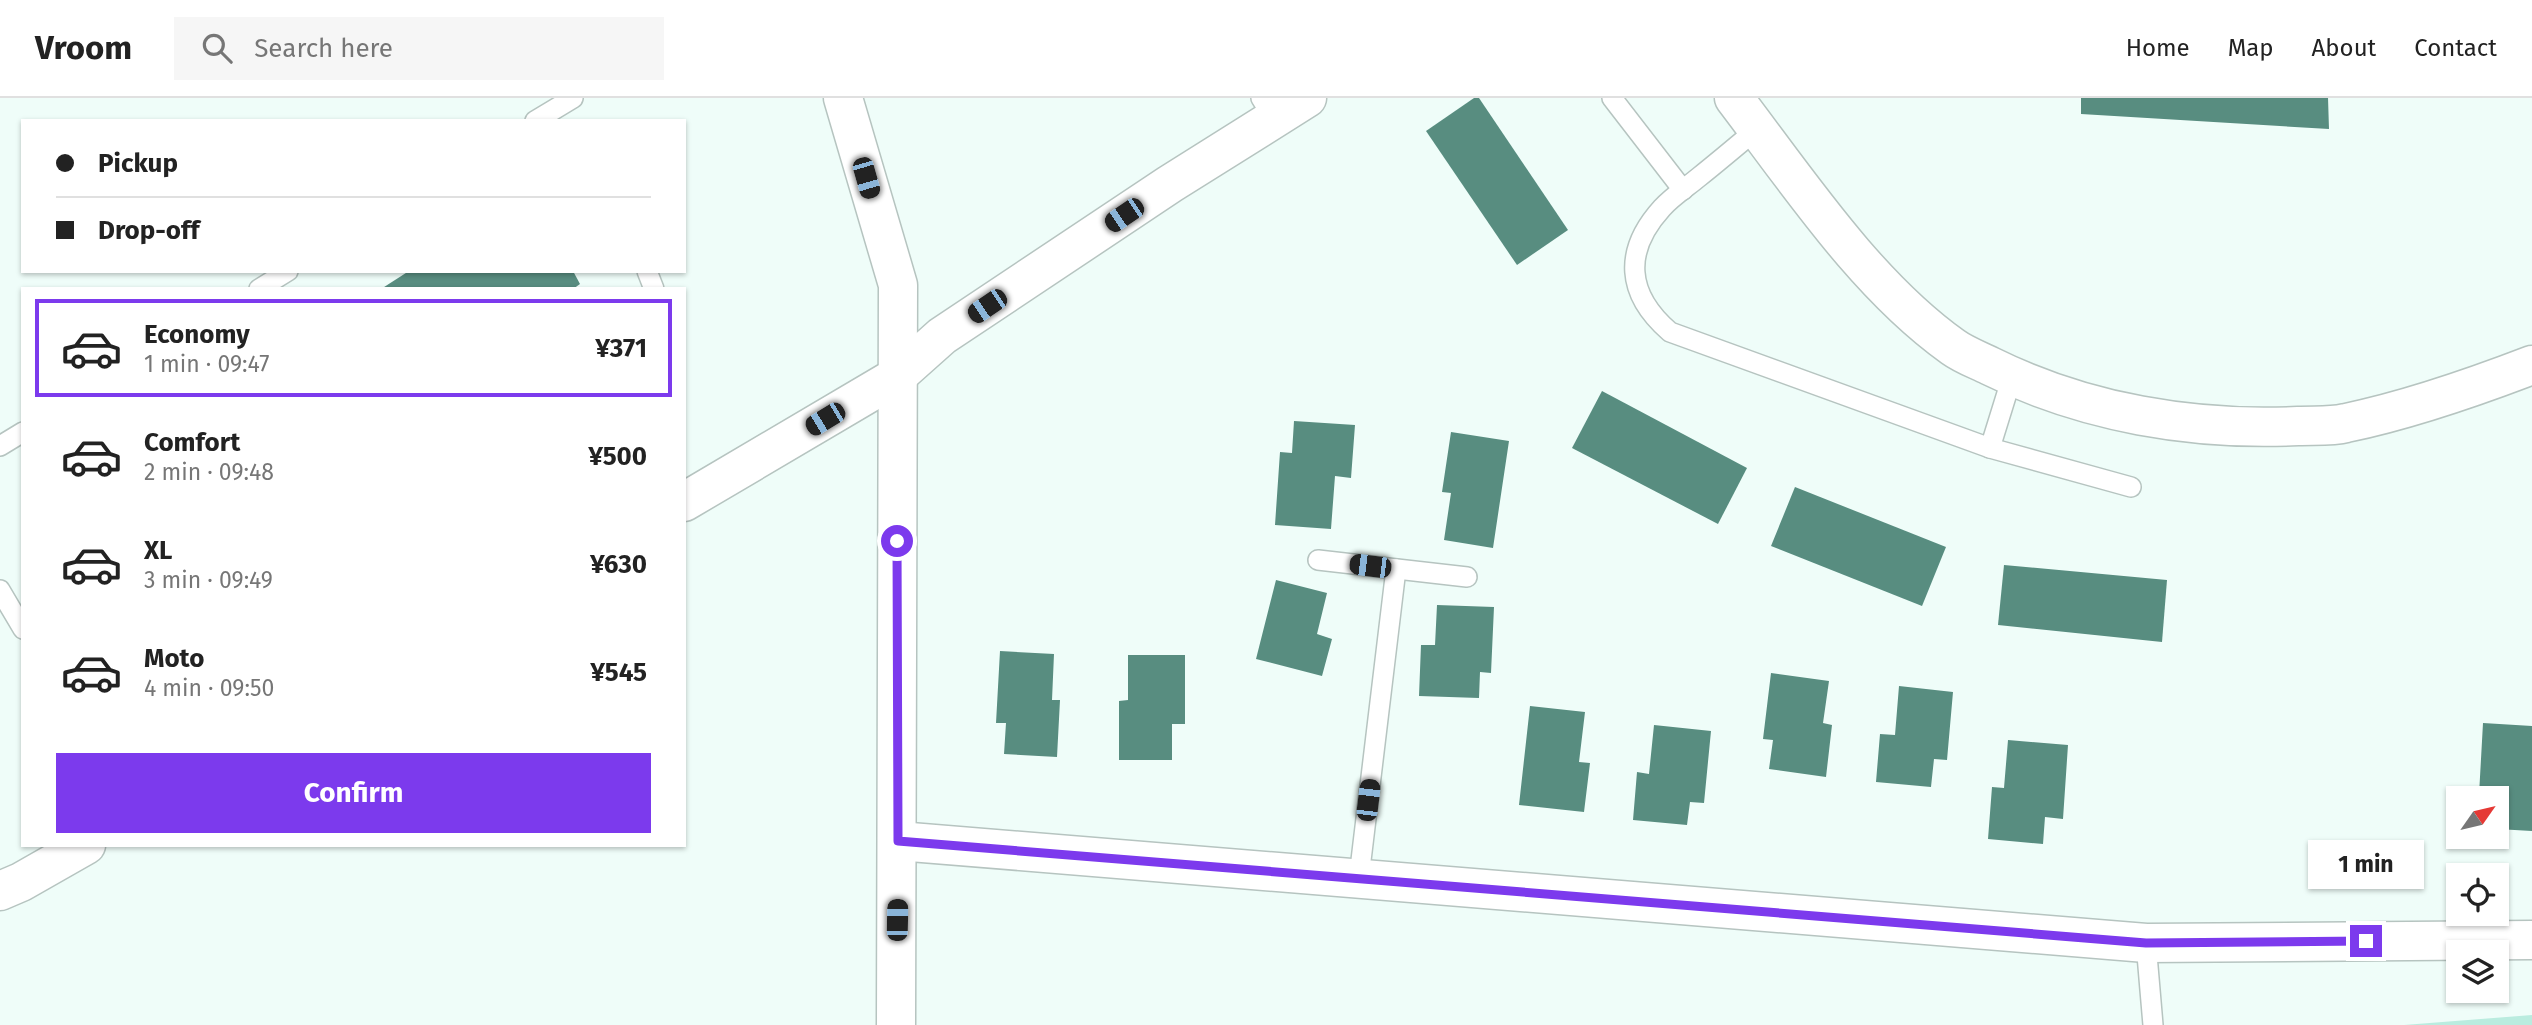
<!DOCTYPE html>
<meta charset="utf-8">
<style>
body{margin:0;font-family:"Fira Sans",sans-serif;background:#f6f6f6;color:#222;height:100vh;display:flex;flex-direction:column;font-size:26px;white-space:nowrap}
*{box-sizing:border-box;margin:0}
p{font-size:23px;color:#767676}
.icon{flex:none;width:38px;height:38px;fill:none;stroke:currentColor;stroke-width:2;stroke-linecap:round;stroke-linejoin:round}
.map{position:relative;flex:1;overflow:hidden}
.panel{position:absolute;left:21px;top:189px;width:665px;height:560px;display:flex;flex-direction:column;background:#fff;border-radius:0px;box-shadow:0 2px 5px #0004}
.panel>*{flex:none}
.guide{position:absolute;left:21px;top:21px;width:665px;height:154px;border-radius:0px;box-shadow:0 2px 5px #0004;display:grid;align-content:center;height:154px;padding:0 35px;background:#fff}
.needle{width:46px;rotate:56deg}
.tools{position:absolute;left:2446px;top:688px;display:grid;gap:14px}
.tools a{display:grid;place-items:center;width:63px;height:63px;border-radius:0px;background:#fff;box-shadow:0 2px 5px #0004;font-size:35px}
.end{position:absolute;width:32px;height:32px;margin:-16px;border:9px solid #7c3aed;background:#fff;box-shadow:0 0 0 4px #fff}
.from{border-radius:50%}
.bubble{position:absolute;height:49px;border-radius:0px;background:#fff;box-shadow:0 2px 5px #0004;font-size:23px;font-weight:700;line-height:49px;text-align:center}
.car{position:absolute;width:21px;height:42px;margin:-21px -10px;border-radius:9px;box-shadow:0 0 5px 2px #0007;background:linear-gradient(#222 24%,#8ab4d8 0 40%,#222 0 76%,#8ab4d8 0 86%,#222 0)}
.guide b{display:flex;align-items:center;gap:24px;height:66px;font-size:26px}
.guide b+b{border-top:2px solid #e0e0e0}
.guide i{width:18px;height:18px;background:#222}
ul{padding:12px 0 0;list-style:none}
li{display:flex;align-items:center;gap:21px;height:98px;margin:0 14px 10px;padding:0 21px;border:4px solid transparent;border-radius:0px}
li div{flex:1}
li b{display:block;font-size:26px}
li em{font-style:normal;font-weight:700}
li.on{border-color:#7c3aed}
li>.icon{width:63px;height:63px;stroke-width:1.5}
.action{display:flex;gap:14px;margin-top:auto;padding:14px 35px}
.action a{flex:1;height:80px;border-radius:0px;background:#7c3aed;color:#fff;font-size:28px;font-weight:700;line-height:80px;text-align:center}
header{display:flex;align-items:center;gap:42px;box-sizing:border-box;height:98px;padding:0 35px;background:#fff;border-bottom:2px solid #e0e0e0}
header strong{font-size:33px}
nav{display:flex;gap:38px;margin-inline-start:auto;font-size:24px}
.search{width:490px;height:63px;background:#f6f6f6;display:flex;align-items:center;gap:18px;box-sizing:border-box;padding:0 24px;border-radius:0px;color:#767676;font-size:26px}
.map>svg:first-child{display:block}
</style>
<header>
<strong>Vroom</strong>
<div class="search"><svg class="icon" aria-label="search" viewBox="0 0 24 24"><circle cx="10" cy="10" r="6"/><path d="M15 15l6 6"/></svg>Search here</div>
<nav><a>Home</a><a>Map</a><a>About</a><a>Contact</a></nav>
</header>
<div class="map">
<svg width="2532" height="927" viewBox="0 0 2532 927">
<rect width="100%" height="100%" fill="#effdf9"/>
<path fill="#baecdf" d="M2532,917V927H2404Z"/>
<g fill="#588d80">
<path d="M1474,0H1479L1568,132L1517,167L1426,33Z"/>
<path d="M2081,0H2328L2329,31L2081,16Z"/>
<path d="M409,173H573L580,186L573,191H381Z"/>
<path d="M1602,293L1747,370L1718,426L1572,350Z"/>
<path d="M1294,323L1355,327L1351,380L1335,378L1331,431L1275,427L1280,354L1292,355Z"/>
<path d="M1451,334L1509,343L1493,450L1444,442L1451,395L1442,394Z"/>
<path d="M1795,389L1946,449L1922,508L1771,448Z"/>
<path d="M2004,467L2167,482L2162,544L1998,527Z"/>
<path d="M1276,482L1327,495L1317,536L1332,541L1322,578L1256,561Z"/>
<path d="M1437,507L1494,509L1491,575L1480,574L1479,600L1419,598L1421,547H1435Z"/>
<path d="M1000,553L1054,556L1052,602H1060L1057,659L1004,656L1006,625H996Z"/>
<path d="M1128,557H1185V626H1172V662H1119V603L1128,602Z"/>
<path d="M1771,575L1829,583L1823,625L1832,627L1826,679L1769,671L1773,642L1763,641Z"/>
<path d="M1899,588L1953,594L1947,662L1934,661L1931,689L1876,684L1880,636L1895,637Z"/>
<path d="M1530,608L1585,614L1579,664L1590,665L1584,714L1519,707Z"/>
<path d="M2483,625L2532,628V733L2497,731V700L2479,697Z"/>
<path d="M1654,627L1711,633L1704,705L1690,704L1687,727L1633,722L1637,674L1649,676Z"/>
<path d="M2008,642L2068,647L2063,721L2045,719L2043,746L1988,741L1992,689L2004,690Z"/>
</g>
<g fill="none" stroke-linecap="round" stroke-linejoin="round">
<g stroke="#b6c4c0" stroke-width="22">
<g id="lane">
<path d="M1261,0L1274,21"/>
<path d="M1612,0L1683,92"/>
<path d="M535,23L573,0"/>
<path d="M1757,31C1738,47 1719,63 1699,79C1687,89 1673,98 1662,110C1623,153 1626,196 1670,234L1990,350L2012,279"/>
<path d="M647,173L654,191"/>
<path d="M259,191L288,173"/>
<path d="M0,348L23,334"/>
<path d="M1990,350L2131,389"/>
<path d="M1318,462L1467,479"/>
<path d="M0,492L23,531"/>
<path d="M1359,779L1396,471"/>
<path d="M2146,845L2153,927"/>
</g>
</g>
<g stroke="#b6c4c0" stroke-width="41">
<g id="street">
<path d="M843,0L898,187L896,927"/>
<path d="M1734,0C1798,84 1866,187 1953,249C1964,257 1978,262 1990,268C2085,315 2193,333 2298,328C2313,327 2330,329 2346,325C2409,312 2472,290 2532,267"/>
<path d="M684,404L896,279L942,238L1170,86L1307,0"/>
<path d="M898,743L2146,845L2532,842"/>
<path d="M0,793L21,784L86,747"/>
</g>
</g>
<use href="#lane" stroke="#fff" stroke-width="19"/>
<use href="#street" stroke="#fff" stroke-width="38"/>
</g>
<g fill="none" stroke-linecap="round" stroke-linejoin="round">
<path stroke="#7c3aed" stroke-width="9" d="M897,443L898,743L2146,845L2366,843"/>
</g>
</svg>
<div class="tools">
<a><svg class="needle" viewBox="-14 -14 28 28"><path d="M0-13l5 13h-10z" fill="#e53935"/><path d="M0 13l5-13h-10z" fill="#767676"/></svg></a>
<a><svg class="icon" aria-label="locate" viewBox="0 0 24 24"><circle cx="12" cy="12" r="6"/><path d="M12 2v4M12 18v4M2 12h4M18 12h4"/></svg></a>
<a><svg class="icon" aria-label="layers" viewBox="0 0 24 24"><path d="M12 4l9 5-9 5-9-5zM3 14l9 5 9-5"/></svg></a>
</div>
<i class="end from" style="left:897px;top:443px"></i>
<i class="end" style="left:2366px;top:843px"></i>
<div class="bubble" style="left:2308px;top:742px;width:116px">1 min</div>
<i class="car" style="left:866px;top:80px;rotate:164deg"></i>
<i class="car" style="left:1124px;top:117px;rotate:236deg"></i>
<i class="car" style="left:987px;top:208px;rotate:236deg"></i>
<i class="car" style="left:825px;top:321px;rotate:239deg"></i>
<i class="car" style="left:1370px;top:468px;rotate:277deg"></i>
<i class="car" style="left:1368px;top:702px;rotate:7deg"></i>
<i class="car" style="left:897px;top:822px;rotate:1deg"></i>
<div class="guide">
<b><i class="from"></i>Pickup</b>
<b><i></i>Drop-off</b>
</div>
<section class="panel">
<ul>
<li class="on"><svg class="icon" aria-label="car" viewBox="0 0 24 24"><path d="M5 17H2v-5l4-1 3-4h7l3 4 3 1v5h-3M9 17h6M6 11h13"/><circle cx="7" cy="17" r="2"/><circle cx="17" cy="17" r="2"/></svg><div><b>Economy</b><p>1 min · 09:47</p></div><em>¥371</em></li>
<li><svg class="icon" aria-label="car" viewBox="0 0 24 24"><path d="M5 17H2v-5l4-1 3-4h7l3 4 3 1v5h-3M9 17h6M6 11h13"/><circle cx="7" cy="17" r="2"/><circle cx="17" cy="17" r="2"/></svg><div><b>Comfort</b><p>2 min · 09:48</p></div><em>¥500</em></li>
<li><svg class="icon" aria-label="car" viewBox="0 0 24 24"><path d="M5 17H2v-5l4-1 3-4h7l3 4 3 1v5h-3M9 17h6M6 11h13"/><circle cx="7" cy="17" r="2"/><circle cx="17" cy="17" r="2"/></svg><div><b>XL</b><p>3 min · 09:49</p></div><em>¥630</em></li>
<li><svg class="icon" aria-label="car" viewBox="0 0 24 24"><path d="M5 17H2v-5l4-1 3-4h7l3 4 3 1v5h-3M9 17h6M6 11h13"/><circle cx="7" cy="17" r="2"/><circle cx="17" cy="17" r="2"/></svg><div><b>Moto</b><p>4 min · 09:50</p></div><em>¥545</em></li>
</ul>
<div class="action"><a>Confirm</a></div>
</section>
</div>
